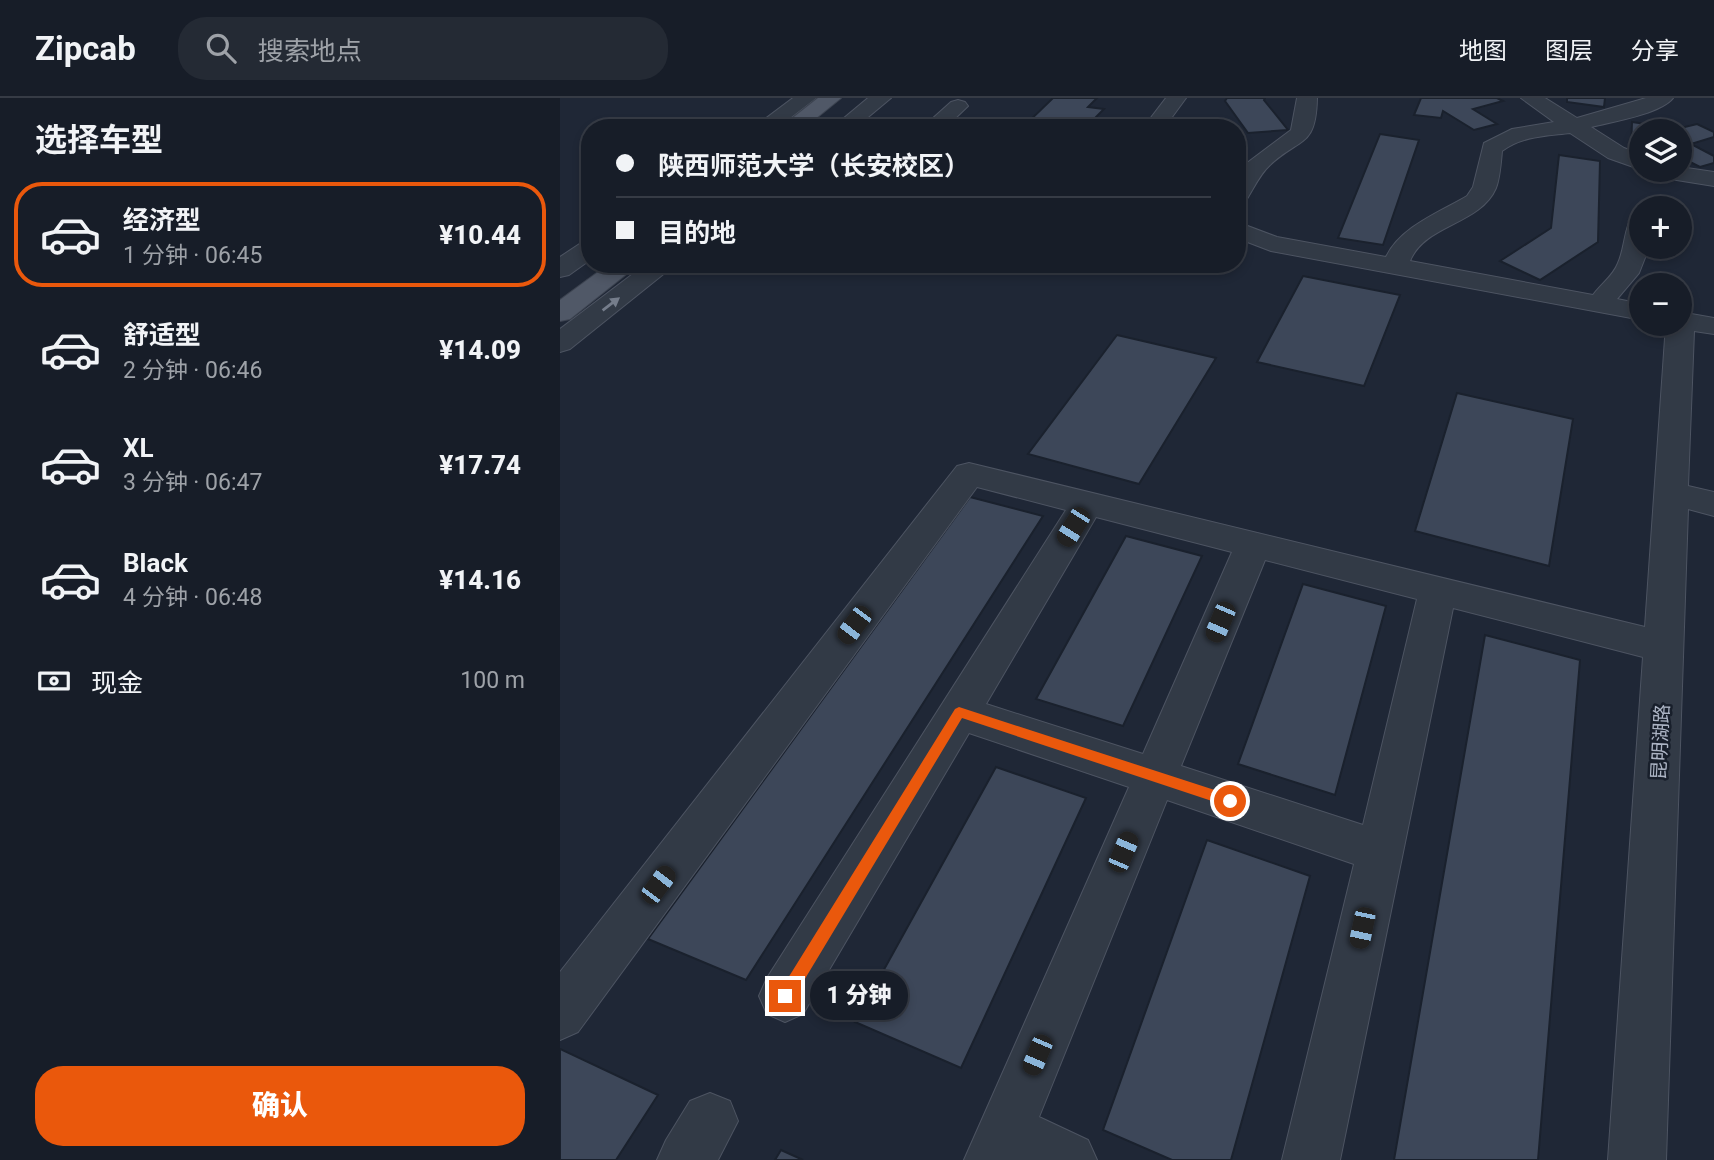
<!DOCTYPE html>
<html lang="zh">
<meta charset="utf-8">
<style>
body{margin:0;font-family:Roboto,"Noto Sans SC",sans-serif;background:#242a34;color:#f1f3f6;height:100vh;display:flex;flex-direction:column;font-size:26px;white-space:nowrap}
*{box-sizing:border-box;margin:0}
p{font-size:23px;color:#9ea2a8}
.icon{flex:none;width:38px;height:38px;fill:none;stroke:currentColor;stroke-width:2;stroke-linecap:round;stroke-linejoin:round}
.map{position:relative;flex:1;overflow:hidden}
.sheet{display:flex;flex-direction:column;background:#171d28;width:560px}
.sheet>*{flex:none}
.guide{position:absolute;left:21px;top:21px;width:665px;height:154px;border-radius:28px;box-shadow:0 4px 10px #0003,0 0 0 2px #363b45;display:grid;align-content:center;height:154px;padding:0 35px;background:#171d28}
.buttons{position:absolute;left:1069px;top:21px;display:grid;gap:14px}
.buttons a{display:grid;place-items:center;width:63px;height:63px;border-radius:50%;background:#171d28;box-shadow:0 4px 10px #0003,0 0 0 2px #363b45;font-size:35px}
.end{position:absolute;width:32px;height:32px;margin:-16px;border:9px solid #ea580c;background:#fff;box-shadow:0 0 0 4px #fff}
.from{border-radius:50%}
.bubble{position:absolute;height:49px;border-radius:24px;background:#171d28;box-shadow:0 4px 10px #0003,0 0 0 2px #363b45;font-size:23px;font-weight:800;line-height:49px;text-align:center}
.car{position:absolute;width:21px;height:42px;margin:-21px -10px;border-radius:9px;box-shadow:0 0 5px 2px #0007;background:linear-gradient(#222 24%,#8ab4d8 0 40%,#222 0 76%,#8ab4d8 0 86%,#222 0)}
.guide b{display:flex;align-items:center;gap:24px;height:66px;font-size:26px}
.guide b+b{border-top:2px solid #363b45}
.guide i{width:18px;height:18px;background:#f1f3f6}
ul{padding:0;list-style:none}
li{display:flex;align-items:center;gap:21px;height:105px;margin:0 14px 10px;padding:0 21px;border:4px solid transparent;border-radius:28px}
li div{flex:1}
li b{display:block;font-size:26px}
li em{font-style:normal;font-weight:800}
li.on{border-color:#ea580c}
li>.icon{width:63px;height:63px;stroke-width:1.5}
h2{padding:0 35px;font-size:32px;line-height:84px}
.pay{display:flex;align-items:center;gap:18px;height:77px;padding:0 35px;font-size:26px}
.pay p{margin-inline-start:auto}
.cta{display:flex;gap:14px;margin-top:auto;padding:14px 35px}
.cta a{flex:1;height:80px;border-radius:28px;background:#ea580c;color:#fff;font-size:28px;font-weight:800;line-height:80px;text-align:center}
header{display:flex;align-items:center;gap:42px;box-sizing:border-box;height:98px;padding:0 35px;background:#171d28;border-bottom:2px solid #363b45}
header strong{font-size:33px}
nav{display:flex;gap:38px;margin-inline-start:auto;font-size:24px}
.search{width:490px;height:63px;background:#242a34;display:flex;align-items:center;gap:18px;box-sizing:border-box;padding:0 24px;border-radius:28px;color:#9ea2a8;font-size:26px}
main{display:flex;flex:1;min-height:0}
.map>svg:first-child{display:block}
</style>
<header>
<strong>Zipcab</strong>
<div class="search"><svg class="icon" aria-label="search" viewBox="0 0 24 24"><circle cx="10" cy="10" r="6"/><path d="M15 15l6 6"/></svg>搜索地点</div>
<nav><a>地图</a><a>图层</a><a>分享</a></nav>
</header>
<main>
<section class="sheet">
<h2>选择车型</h2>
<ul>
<li class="on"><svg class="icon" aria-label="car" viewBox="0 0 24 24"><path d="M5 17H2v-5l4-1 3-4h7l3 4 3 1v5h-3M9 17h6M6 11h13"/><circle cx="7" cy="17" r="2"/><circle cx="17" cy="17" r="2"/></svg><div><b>经济型</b><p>1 分钟 · 06:45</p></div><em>¥10.44</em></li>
<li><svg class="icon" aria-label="car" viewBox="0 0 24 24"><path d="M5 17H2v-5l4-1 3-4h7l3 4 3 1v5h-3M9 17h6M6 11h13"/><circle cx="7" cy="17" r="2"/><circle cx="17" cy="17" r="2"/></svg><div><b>舒适型</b><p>2 分钟 · 06:46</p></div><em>¥14.09</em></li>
<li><svg class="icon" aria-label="car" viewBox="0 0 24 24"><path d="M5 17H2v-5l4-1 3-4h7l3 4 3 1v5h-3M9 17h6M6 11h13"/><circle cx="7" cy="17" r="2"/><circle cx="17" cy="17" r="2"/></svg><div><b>XL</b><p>3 分钟 · 06:47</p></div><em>¥17.74</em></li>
<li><svg class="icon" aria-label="car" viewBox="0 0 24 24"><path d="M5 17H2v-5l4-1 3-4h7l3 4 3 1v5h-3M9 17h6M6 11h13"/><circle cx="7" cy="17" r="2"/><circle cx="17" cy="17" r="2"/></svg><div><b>Black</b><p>4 分钟 · 06:48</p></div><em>¥14.16</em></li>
</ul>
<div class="pay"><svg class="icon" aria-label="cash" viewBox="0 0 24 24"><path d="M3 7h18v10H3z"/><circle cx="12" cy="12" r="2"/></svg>现金<p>100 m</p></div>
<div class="cta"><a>确认</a></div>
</section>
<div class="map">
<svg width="1154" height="1062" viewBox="0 0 1154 1062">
<rect width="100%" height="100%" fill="#1f2736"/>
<g fill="#3d4759" stroke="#1a212d" stroke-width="2">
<path d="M493,0H537L528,9L544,11L532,23L543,25L538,30H462Z"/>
<path d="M667,0H705L704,2L728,32L688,35L665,3Z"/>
<path d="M861,0H937L943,3L913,11L937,26L914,32L883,13L881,20L854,17Z"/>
<path d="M1007,0H1045L1044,9L1007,4Z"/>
<path d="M1072,24L1100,28L1099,33H1082V54L1071,52Z"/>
<path d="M1137,26L1154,34V39L1131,46L1154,58V65L1140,69L1120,59V33H1108Z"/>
<path d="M820,36L859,42L823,147L778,140Z"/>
<path d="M999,57L1040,63L1038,144L980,182L940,163L991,130Z"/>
<path d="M743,178L840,197L804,288L697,264Z"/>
<path d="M557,237L656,260L579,386L468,356Z"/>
<path d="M897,295L1013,321L989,468L855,433Z"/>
<path d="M410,399L483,418L186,882L88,841Z"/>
<path d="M566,438L642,458L563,628L476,601Z"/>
<path d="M743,486L826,508L775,697L678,666Z"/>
<path d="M925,537L1020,562L978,1062H834Z"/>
<path d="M436,669L526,700L401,970L295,924Z"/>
<path d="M647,742L750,778L671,1062H612L543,1032Z"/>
<path d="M0,951L98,997L56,1062H0Z"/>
<path d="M221,1052L243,1062H215Z"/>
</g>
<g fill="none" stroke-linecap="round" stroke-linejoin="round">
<g stroke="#4d5462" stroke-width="2">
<g id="minor">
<path d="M233,0H256L217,30H193Z"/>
<path d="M308,0H331L295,30H272Z"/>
<path d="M606,0H626L604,30H583Z"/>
<path d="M737,0H757C756,50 740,39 710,67C699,77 693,92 685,104L677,106V80L687,65L731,32Z"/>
<path d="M961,0H985L1017,20L1086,0H1113C1100,16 1052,24 1031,29L1064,50L1082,57V72L1048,60L1010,35C986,38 962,38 942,53C941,64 940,80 936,90C920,127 865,126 850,163L1033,197C1041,186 1053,178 1058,165C1065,150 1064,130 1073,116L1082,114V149H1089L1088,152L1079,175L1057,201L1082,206V222L711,153L677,140V124L717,139L826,159C840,129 880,114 907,98L913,89L924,45L952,31L994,24Z"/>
<path d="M398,2L405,4L408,8L385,30H362L391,4Z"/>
<path d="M1120,69L1154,74V88L1098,79L1090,77L1087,72H1120Z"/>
<path d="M30,143V162L9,177L0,179V159L21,145Z"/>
<path d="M86,166H116L10,251L0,254V231Z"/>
<path d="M1120,214L1154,220V236L1134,233L1128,388L1154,394V418L1128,411L1106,1062H1048L1083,559L893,510L780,1062H722L794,766L607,702L479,1019L528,1042L537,1062H404L569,689L409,635L243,916L225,924L207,916L199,898L207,880L506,412L417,389L18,934L0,942V874L397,368L409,365L1085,529L1106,226H1120ZM536,419L672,454L583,656L426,606ZM705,462L857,501L803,727L621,668Z"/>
<path d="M150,995L170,1003L178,1023L158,1062H97L106,1042L130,1003Z"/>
</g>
</g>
<g stroke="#3c4350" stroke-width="2">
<g id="major">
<path d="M258,0H281L244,30H220Z"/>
<path d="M49,166H79L10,221L0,223V202Z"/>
</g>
</g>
<use href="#minor" fill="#323a46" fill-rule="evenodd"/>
<use href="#major" fill="#505867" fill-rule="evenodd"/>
</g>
<defs><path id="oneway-solid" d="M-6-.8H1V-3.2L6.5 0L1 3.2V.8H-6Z" transform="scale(1.75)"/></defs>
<use fill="#757d8b" href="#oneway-solid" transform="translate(51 206) rotate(-37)"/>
<path fill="#ea580c" d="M399,609L670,697L676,703L670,709L402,620L231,904L225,906L220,904L218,898L220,893L395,611Z"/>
<g text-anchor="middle" stroke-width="5" stroke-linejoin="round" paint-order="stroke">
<g font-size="19" fill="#acb4c4" stroke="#181f2b">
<text transform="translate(1100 644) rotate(-87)" y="7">昆明湖路</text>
</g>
</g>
</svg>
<div class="buttons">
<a><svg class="icon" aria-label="layers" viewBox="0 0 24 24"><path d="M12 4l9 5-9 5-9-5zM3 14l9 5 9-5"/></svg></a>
<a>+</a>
<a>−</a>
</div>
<i class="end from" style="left:670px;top:703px"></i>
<i class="end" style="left:225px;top:898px"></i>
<div class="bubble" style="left:250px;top:873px;width:98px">1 分钟</div>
<i class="car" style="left:513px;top:429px;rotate:212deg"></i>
<i class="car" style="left:660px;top:524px;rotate:203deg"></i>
<i class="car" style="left:294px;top:527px;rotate:217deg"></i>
<i class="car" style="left:563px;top:754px;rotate:23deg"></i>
<i class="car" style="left:98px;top:787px;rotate:37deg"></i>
<i class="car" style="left:802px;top:830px;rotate:192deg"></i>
<i class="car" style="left:477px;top:957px;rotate:203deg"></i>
<div class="guide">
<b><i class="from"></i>陕西师范大学（长安校区）</b>
<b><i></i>目的地</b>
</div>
</div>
</main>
